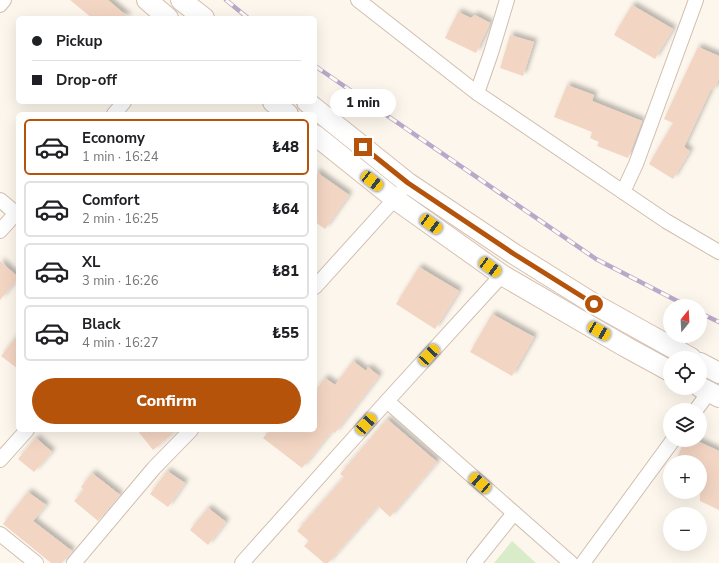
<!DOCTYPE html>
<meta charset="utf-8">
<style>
body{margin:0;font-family:"Nunito Sans",sans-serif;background:#f2f2f2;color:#202124;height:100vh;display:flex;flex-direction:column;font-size:15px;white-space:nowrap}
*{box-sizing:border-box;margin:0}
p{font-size:13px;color:#757577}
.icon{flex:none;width:22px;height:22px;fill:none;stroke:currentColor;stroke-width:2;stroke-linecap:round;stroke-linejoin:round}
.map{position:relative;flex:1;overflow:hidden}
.sheet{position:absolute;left:16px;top:112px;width:301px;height:320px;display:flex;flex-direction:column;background:#fff;border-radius:6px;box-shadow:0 4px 16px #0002}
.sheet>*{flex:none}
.banner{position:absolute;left:16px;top:16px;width:301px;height:88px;border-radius:6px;box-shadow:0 4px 16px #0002;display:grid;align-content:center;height:88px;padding:0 16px;background:#fff}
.needle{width:26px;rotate:18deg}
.controls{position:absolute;left:663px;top:299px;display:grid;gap:8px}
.controls a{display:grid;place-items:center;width:44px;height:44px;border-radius:50%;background:#fff;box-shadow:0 4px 16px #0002;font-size:20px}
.end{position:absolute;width:18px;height:18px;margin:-9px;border:5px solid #b45309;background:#fff;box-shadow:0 0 0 2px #fff}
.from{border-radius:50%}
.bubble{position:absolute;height:28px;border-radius:14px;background:#fff;box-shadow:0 4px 16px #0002;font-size:13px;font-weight:800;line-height:28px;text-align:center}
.car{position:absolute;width:12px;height:24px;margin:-12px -6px;border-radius:5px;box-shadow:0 0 3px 1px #0007;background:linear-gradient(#f5c518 24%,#345 0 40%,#f5c518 0 76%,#345 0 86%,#f5c518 0)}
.banner b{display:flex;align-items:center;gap:14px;height:38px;font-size:15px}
.banner b+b{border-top:1px solid #e0e0e0}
.banner i{width:10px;height:10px;background:#202124}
ul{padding:7px 0 0;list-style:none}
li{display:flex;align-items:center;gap:12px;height:56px;margin:0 8px 6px;padding:0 8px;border:2px solid #e0e0e0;border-radius:6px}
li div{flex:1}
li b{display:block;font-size:15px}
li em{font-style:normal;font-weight:800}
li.current{border-color:#b45309}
li>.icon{width:36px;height:36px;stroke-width:1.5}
.button{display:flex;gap:8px;margin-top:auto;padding:8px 16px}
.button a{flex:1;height:46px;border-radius:24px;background:#b45309;color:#fff;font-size:16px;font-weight:800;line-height:46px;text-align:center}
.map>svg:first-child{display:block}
</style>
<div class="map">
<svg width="719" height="563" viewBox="0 0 719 563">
<defs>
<filter id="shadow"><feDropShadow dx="3.5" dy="-3.5" stdDeviation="2" flood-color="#0004"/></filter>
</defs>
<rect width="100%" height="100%" fill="#fdf6ec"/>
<path fill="#d8ecc9" d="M512,541L536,563H494Z"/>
<g fill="#f3d5c3" filter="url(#shadow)">
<path d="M70,0H108L129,18H92Z"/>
<path d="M632,5L673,29L655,59L614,35Z"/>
<path d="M458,12L471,18L475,15L490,23L476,53L445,38Z"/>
<path d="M510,35L534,42L523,76L500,68Z"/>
<path d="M698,47L719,56V79L714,90L711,89L684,147L690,151L673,179L649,164L673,123L664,119Z"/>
<path d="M567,85L594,95L592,101L642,121L628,158L597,146L599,142L590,138L592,132L554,117Z"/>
<path d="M315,171L349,195L325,229L315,222Z"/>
<path d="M0,261L18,277V279L0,300Z"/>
<path d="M419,267L459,291L435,329L396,304Z"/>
<path d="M492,314L534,337L512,376L470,352Z"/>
<path d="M18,335V369L1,356Z"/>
<path d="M353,361L366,371L368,367L379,376L335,433L332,431L302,468L263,438L270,430H315V391L325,378L335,385Z"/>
<path d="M387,419L437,462L390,517L378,506L328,563H324L304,546L309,541L297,531L344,477L340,474Z"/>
<path d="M137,430H177L153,450Z"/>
<path d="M36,438L52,452L34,472L18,459Z"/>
<path d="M685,440H695L719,451V510L700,501V462H675Z"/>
<path d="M167,471L185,483L168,507L150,494Z"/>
<path d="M92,473L120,495L98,521L74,501L84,490L81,487Z"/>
<path d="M28,492L46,505L33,521L72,551L62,563H51L3,524Z"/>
<path d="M208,508L226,522L208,545L190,530Z"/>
</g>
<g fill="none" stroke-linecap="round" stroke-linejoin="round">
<g stroke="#d1beb0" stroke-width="16">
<g id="street">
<path d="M358,0L477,93L666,221L719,252"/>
<path d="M0,5L4,0"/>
<path d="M477,93L491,53L507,0"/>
<path d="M114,114L124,102"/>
<path d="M623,192L636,164L696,0"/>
<path d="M0,200L18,215"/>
<path d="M0,231L18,211"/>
<path d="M315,287L400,193"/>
<path d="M387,401L571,563"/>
<path d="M696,410L709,392"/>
<path d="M0,460L27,430"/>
<path d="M0,534L36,563"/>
<path d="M74,563L154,468L191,430"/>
<path d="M242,563L387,401L502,275"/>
<path d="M474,563L514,513"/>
<path d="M583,563L673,440"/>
</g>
</g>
<g stroke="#d6c0b0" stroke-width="22">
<g id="secondary">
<path d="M147,0L168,18"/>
<path d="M181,0L204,18"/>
<path d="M273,102L288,114"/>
<path d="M307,102L408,183L514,254L594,304L691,358"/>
<path d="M315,135L395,199L502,275L626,347L670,371"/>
<path d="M700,363L719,373"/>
<path d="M700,387L719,397"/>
</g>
</g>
<use href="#street" stroke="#fff" stroke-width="14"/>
<use href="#secondary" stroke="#fff" stroke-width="20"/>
<g stroke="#b9a8c9" stroke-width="4.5">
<g id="rail">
<path d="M226,0L248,18"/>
<path d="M315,66L596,259L687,306"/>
<path d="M700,313L719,322"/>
</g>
</g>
<use href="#rail" stroke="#fffaf3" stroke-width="3" stroke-dasharray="9" stroke-linecap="butt"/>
</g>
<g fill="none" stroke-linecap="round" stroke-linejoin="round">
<path stroke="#b45309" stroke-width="5" d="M363,147L408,183L514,254L594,304"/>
</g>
</svg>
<div class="controls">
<a><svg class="needle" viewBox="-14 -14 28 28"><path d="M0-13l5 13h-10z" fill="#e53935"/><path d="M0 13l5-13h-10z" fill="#757577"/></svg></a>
<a><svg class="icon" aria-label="locate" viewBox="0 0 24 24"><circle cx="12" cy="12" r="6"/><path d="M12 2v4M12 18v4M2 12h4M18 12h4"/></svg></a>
<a><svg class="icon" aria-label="layers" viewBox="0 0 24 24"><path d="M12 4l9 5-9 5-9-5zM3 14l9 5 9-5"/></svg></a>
<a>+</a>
<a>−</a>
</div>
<i class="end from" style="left:594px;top:304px"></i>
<i class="end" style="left:363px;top:147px"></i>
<div class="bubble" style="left:330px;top:89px;width:66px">1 min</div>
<i class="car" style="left:372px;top:181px;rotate:128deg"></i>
<i class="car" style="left:431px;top:224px;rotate:126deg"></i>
<i class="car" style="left:490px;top:267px;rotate:126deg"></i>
<i class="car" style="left:599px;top:331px;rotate:120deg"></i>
<i class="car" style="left:429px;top:355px;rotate:43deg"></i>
<i class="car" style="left:366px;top:424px;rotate:42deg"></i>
<i class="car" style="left:480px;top:483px;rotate:311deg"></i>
<div class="banner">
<b><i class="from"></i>Pickup</b>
<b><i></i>Drop-off</b>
</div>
<section class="sheet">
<ul>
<li class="current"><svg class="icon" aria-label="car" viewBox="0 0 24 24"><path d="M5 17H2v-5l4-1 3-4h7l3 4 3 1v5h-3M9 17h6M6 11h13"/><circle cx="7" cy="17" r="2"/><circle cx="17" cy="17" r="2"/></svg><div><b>Economy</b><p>1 min · 16:24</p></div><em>₺48</em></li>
<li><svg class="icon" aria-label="car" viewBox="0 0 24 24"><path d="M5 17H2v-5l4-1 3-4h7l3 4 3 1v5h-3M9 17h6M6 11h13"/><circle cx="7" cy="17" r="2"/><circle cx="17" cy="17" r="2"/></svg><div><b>Comfort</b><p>2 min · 16:25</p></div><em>₺64</em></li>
<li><svg class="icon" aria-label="car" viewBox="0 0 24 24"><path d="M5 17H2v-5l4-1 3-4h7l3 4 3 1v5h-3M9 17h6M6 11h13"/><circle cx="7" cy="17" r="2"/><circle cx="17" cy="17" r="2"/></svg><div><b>XL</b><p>3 min · 16:26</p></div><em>₺81</em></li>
<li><svg class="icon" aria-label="car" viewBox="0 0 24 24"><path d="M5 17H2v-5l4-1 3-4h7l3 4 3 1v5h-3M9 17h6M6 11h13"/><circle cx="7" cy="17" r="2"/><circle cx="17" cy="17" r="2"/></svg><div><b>Black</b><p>4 min · 16:27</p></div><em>₺55</em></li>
</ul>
<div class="button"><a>Confirm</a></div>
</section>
</div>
